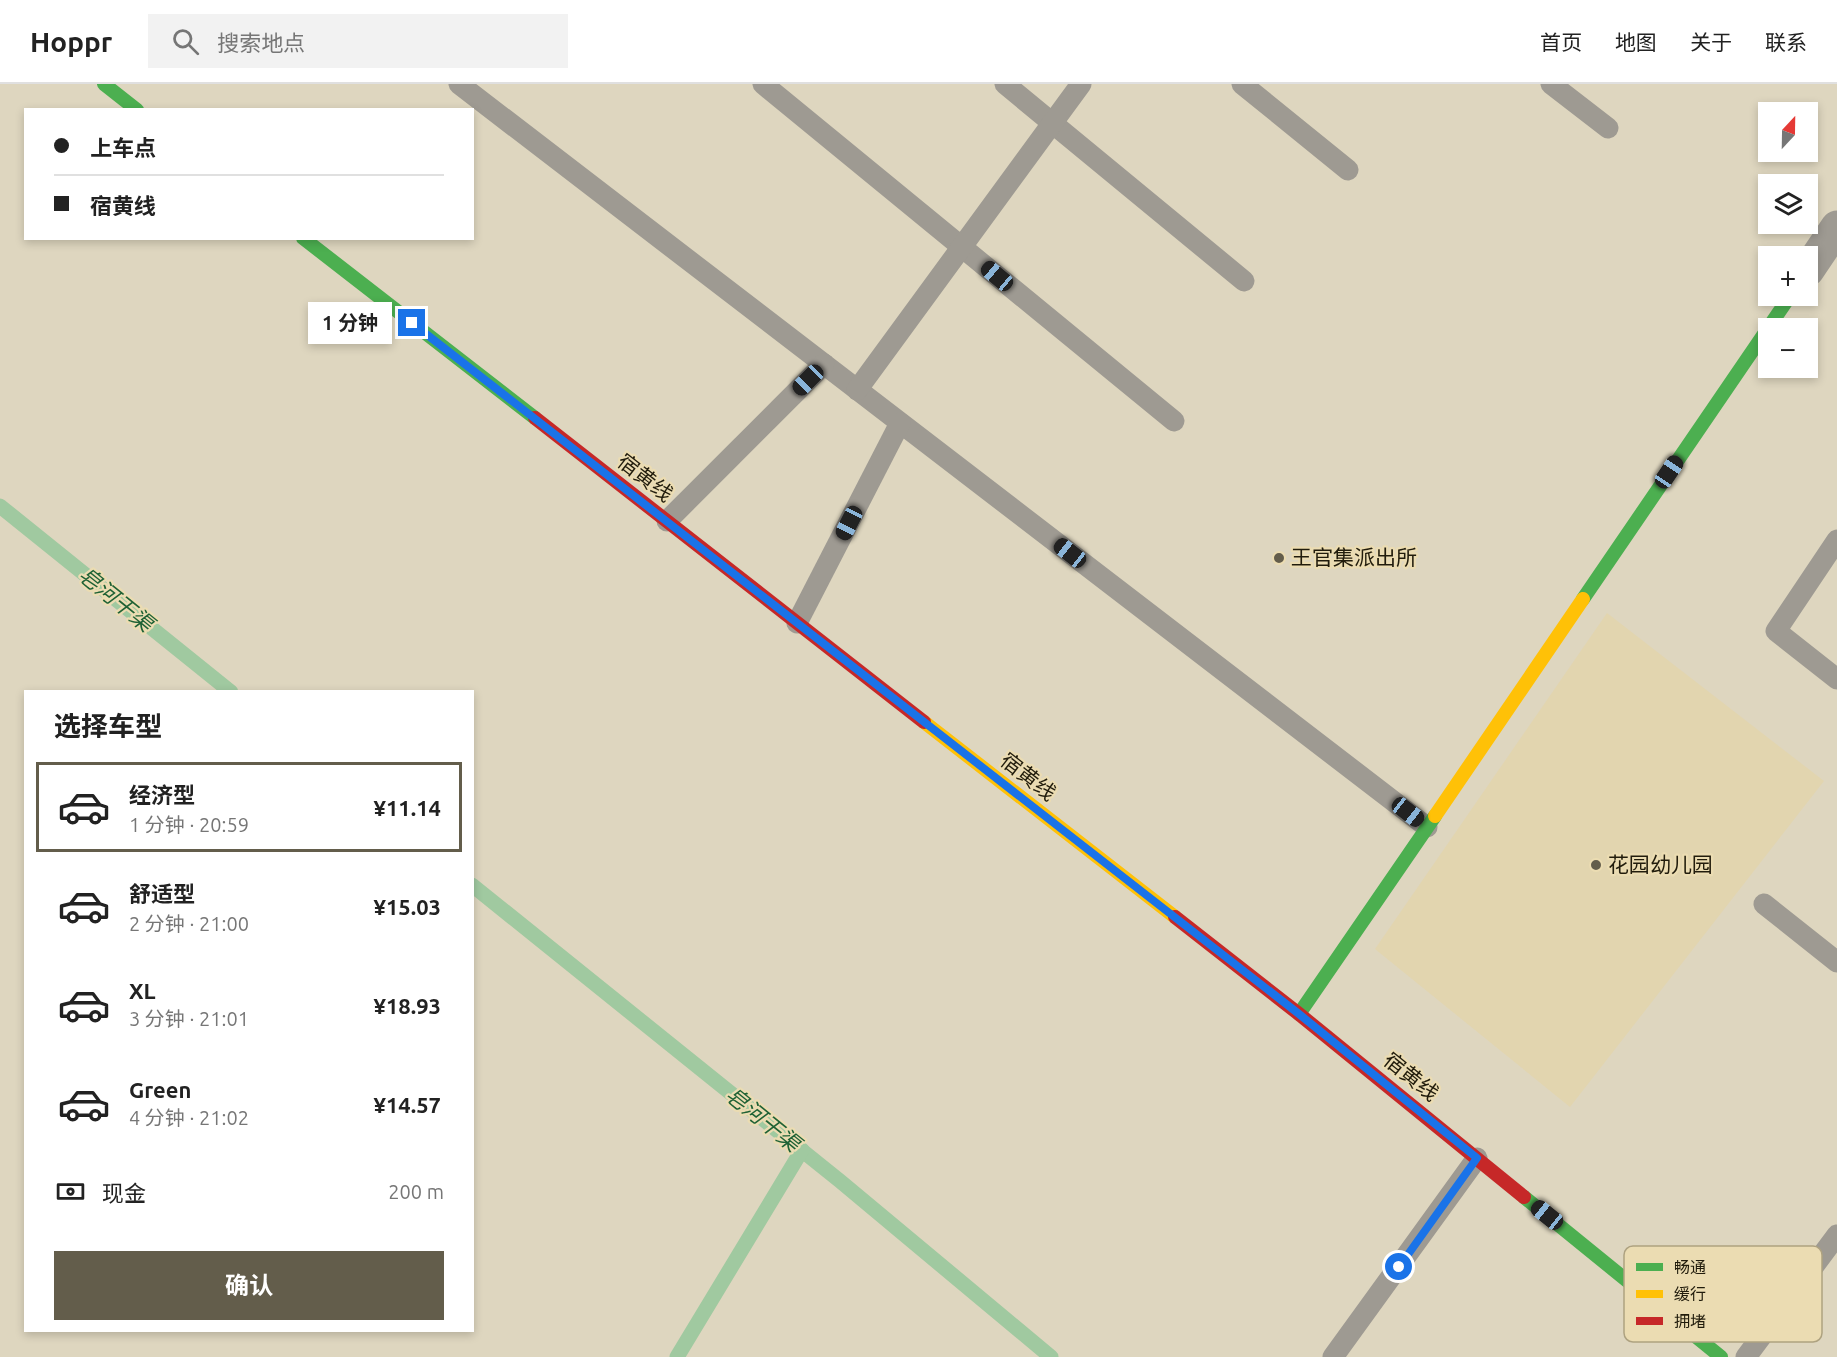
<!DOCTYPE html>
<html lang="zh">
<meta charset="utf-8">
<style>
body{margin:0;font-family:Ubuntu,"Noto Sans SC",sans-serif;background:#f2f2f2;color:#222;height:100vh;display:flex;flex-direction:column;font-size:22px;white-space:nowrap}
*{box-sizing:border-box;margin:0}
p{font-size:20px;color:#767676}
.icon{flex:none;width:33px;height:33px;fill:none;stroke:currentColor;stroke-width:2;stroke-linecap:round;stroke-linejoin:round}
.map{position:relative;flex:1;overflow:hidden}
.details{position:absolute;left:24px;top:606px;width:450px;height:642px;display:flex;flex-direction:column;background:#fff;border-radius:0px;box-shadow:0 3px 9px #0003}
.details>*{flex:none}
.guide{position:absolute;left:24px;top:24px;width:450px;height:132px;border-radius:0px;box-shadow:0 3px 9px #0003;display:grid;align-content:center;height:132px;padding:0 30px;background:#fff}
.needle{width:39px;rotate:22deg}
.fabs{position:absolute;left:1758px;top:18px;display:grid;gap:12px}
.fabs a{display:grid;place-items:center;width:60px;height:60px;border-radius:0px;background:#fff;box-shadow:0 3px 9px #0003;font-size:30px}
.end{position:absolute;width:27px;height:27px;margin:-14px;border:8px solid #1a73e8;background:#fff;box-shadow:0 0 0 3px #fff}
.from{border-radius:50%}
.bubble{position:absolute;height:42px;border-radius:0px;background:#fff;box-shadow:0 3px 9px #0003;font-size:20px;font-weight:700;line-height:42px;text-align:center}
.car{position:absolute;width:18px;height:36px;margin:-18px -9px;border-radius:8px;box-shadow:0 0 4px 2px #0007;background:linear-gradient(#222 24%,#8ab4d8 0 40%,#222 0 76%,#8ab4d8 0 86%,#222 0)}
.guide b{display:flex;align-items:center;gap:21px;height:57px;font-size:22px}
.guide b+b{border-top:2px solid #e0e0e0}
.guide i{width:15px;height:15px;background:#222}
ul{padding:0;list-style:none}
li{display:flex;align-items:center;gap:18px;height:90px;margin:0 12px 9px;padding:0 18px;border:3px solid transparent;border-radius:0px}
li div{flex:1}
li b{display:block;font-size:22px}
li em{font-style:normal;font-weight:700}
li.selected{border-color:#635d4b}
li>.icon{width:54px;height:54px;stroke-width:1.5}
h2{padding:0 30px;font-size:27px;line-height:72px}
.pay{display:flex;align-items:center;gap:15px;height:66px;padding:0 30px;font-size:22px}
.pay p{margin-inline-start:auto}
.button{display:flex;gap:12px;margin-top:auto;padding:12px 30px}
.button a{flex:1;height:69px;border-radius:0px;background:#635d4b;color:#fff;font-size:24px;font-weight:700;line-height:69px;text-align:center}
header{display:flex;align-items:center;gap:36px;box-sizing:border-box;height:84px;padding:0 30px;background:#fff;border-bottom:2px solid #e0e0e0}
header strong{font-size:28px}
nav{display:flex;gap:33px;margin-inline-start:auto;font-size:21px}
.search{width:420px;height:54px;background:#f2f2f2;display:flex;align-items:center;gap:15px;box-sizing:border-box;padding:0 21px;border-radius:0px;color:#767676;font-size:22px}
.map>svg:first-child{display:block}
</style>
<header>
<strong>Hoppr</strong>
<div class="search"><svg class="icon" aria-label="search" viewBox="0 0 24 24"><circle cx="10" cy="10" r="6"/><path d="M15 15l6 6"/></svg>搜索地点</div>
<nav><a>首页</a><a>地图</a><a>关于</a><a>联系</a></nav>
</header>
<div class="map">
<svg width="1837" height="1273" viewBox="0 0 1837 1273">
<rect width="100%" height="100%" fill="#ded6bf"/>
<path fill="#e2d5af" d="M1607,529L1824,697L1570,1023L1375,865Z"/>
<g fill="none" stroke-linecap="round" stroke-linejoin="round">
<g stroke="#a0c9a0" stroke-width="15">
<path d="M0,422L231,608"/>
<path d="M472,801L840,1097L1051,1273"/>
<path d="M677,1273L802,1066"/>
</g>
<g stroke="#9e9a92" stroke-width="21">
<path d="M459,0L1427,743"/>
<path d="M763,0L1174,337"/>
<path d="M1005,0L1244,197"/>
<path d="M1242,0L1348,86"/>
<path d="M1551,0L1608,44"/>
<path d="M857,306L1081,0"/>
<path d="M667,437L824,280"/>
<path d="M1837,456L1776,547L1837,595"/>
<path d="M797,539L900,339"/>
<path d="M1764,820L1837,878"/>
<path d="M1333,1273L1477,1074"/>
<path d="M1746,1273L1837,1151"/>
</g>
<path stroke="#9e9a92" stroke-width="33" d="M1808,186L1837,143"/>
<g stroke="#4caf50" stroke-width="14">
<path d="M104,0L137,26"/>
<path d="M303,154L535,334"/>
<path d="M1583,515L1790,212"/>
<path d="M1299,930L1435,732"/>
<path d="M1524,1113L1721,1273"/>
</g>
<g stroke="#ffc107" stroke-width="14">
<path d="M924,638L1175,833"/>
<path d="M1435,732L1583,515"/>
</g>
<g stroke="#c62828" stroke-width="14">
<path d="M535,334L924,638"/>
<path d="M1175,833L1299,930L1524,1113"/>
</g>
</g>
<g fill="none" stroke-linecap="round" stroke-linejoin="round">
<path stroke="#1a73e8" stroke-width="8" d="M412,239L1299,930L1477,1074L1399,1183"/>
</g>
<g fill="#635d4b" stroke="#ebdcb2" stroke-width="2">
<circle cx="1279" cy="474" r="6"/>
<circle cx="1596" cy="781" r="6"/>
</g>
<g text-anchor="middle" stroke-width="4.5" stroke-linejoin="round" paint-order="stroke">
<g font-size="21" fill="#211c0c" stroke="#ebdcb2">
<text transform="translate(645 394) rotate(38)" y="7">宿黄线</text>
<text transform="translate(1028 693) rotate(38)" y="7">宿黄线</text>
<text transform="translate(1411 993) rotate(39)" y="7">宿黄线</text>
</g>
<g font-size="21" fill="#211c0c" stroke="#ebdcb2" text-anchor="start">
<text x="1291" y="481">王官集派出所</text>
<text x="1608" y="788">花园幼儿园</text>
</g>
<g font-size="22" font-style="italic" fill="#1f6235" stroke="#ebdcb2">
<text transform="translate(116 515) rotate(39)" y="8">皂河干渠</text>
<text transform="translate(763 1035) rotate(39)" y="8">皂河干渠</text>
</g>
</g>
<rect x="1624" y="1162" width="198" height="96" rx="9" fill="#ebdcb2" stroke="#aea280" stroke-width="1.5"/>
<rect x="1636" y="1179" width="27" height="8" fill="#4caf50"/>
<rect x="1636" y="1206" width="27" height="8" fill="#ffc107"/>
<rect x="1636" y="1233" width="27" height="8" fill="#c62828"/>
<g font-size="16" fill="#211c0c">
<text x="1674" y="1189">畅通</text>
<text x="1674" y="1216">缓行</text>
<text x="1674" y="1243">拥堵</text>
</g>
</svg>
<div class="fabs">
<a><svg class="needle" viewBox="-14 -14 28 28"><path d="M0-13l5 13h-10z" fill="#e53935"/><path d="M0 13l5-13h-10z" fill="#767676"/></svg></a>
<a><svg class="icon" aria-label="layers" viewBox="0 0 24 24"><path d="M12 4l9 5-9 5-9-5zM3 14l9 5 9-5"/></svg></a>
<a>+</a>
<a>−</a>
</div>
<i class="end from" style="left:1399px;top:1183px"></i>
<i class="end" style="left:412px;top:239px"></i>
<div class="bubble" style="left:308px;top:218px;width:84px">1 分钟</div>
<i class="car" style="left:997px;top:192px;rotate:310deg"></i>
<i class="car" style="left:808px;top:296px;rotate:225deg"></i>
<i class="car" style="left:1669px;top:388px;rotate:34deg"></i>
<i class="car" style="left:849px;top:439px;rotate:207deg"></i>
<i class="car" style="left:1070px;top:469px;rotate:308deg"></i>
<i class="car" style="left:1408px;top:728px;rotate:128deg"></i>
<i class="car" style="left:1547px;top:1131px;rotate:309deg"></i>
<div class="guide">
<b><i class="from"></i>上车点</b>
<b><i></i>宿黄线</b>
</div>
<section class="details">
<h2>选择车型</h2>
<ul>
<li class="selected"><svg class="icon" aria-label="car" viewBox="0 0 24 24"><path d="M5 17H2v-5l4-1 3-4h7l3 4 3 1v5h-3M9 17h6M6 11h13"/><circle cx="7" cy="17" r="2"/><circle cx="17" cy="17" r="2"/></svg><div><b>经济型</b><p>1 分钟 · 20:59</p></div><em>¥11.14</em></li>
<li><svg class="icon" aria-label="car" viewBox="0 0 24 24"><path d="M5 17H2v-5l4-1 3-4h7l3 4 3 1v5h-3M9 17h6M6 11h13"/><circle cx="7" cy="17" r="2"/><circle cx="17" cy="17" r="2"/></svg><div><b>舒适型</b><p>2 分钟 · 21:00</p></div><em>¥15.03</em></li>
<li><svg class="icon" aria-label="car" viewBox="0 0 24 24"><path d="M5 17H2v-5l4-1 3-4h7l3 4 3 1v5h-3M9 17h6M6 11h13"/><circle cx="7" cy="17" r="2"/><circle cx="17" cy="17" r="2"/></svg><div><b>XL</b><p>3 分钟 · 21:01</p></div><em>¥18.93</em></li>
<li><svg class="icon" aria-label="car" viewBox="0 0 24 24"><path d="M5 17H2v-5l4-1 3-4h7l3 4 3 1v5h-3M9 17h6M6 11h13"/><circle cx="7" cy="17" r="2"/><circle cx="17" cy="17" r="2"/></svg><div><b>Green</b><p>4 分钟 · 21:02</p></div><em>¥14.57</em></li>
</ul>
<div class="pay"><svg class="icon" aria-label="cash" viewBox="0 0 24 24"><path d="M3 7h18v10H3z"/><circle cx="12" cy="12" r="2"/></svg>现金<p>200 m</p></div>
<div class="button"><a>确认</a></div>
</section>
</div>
